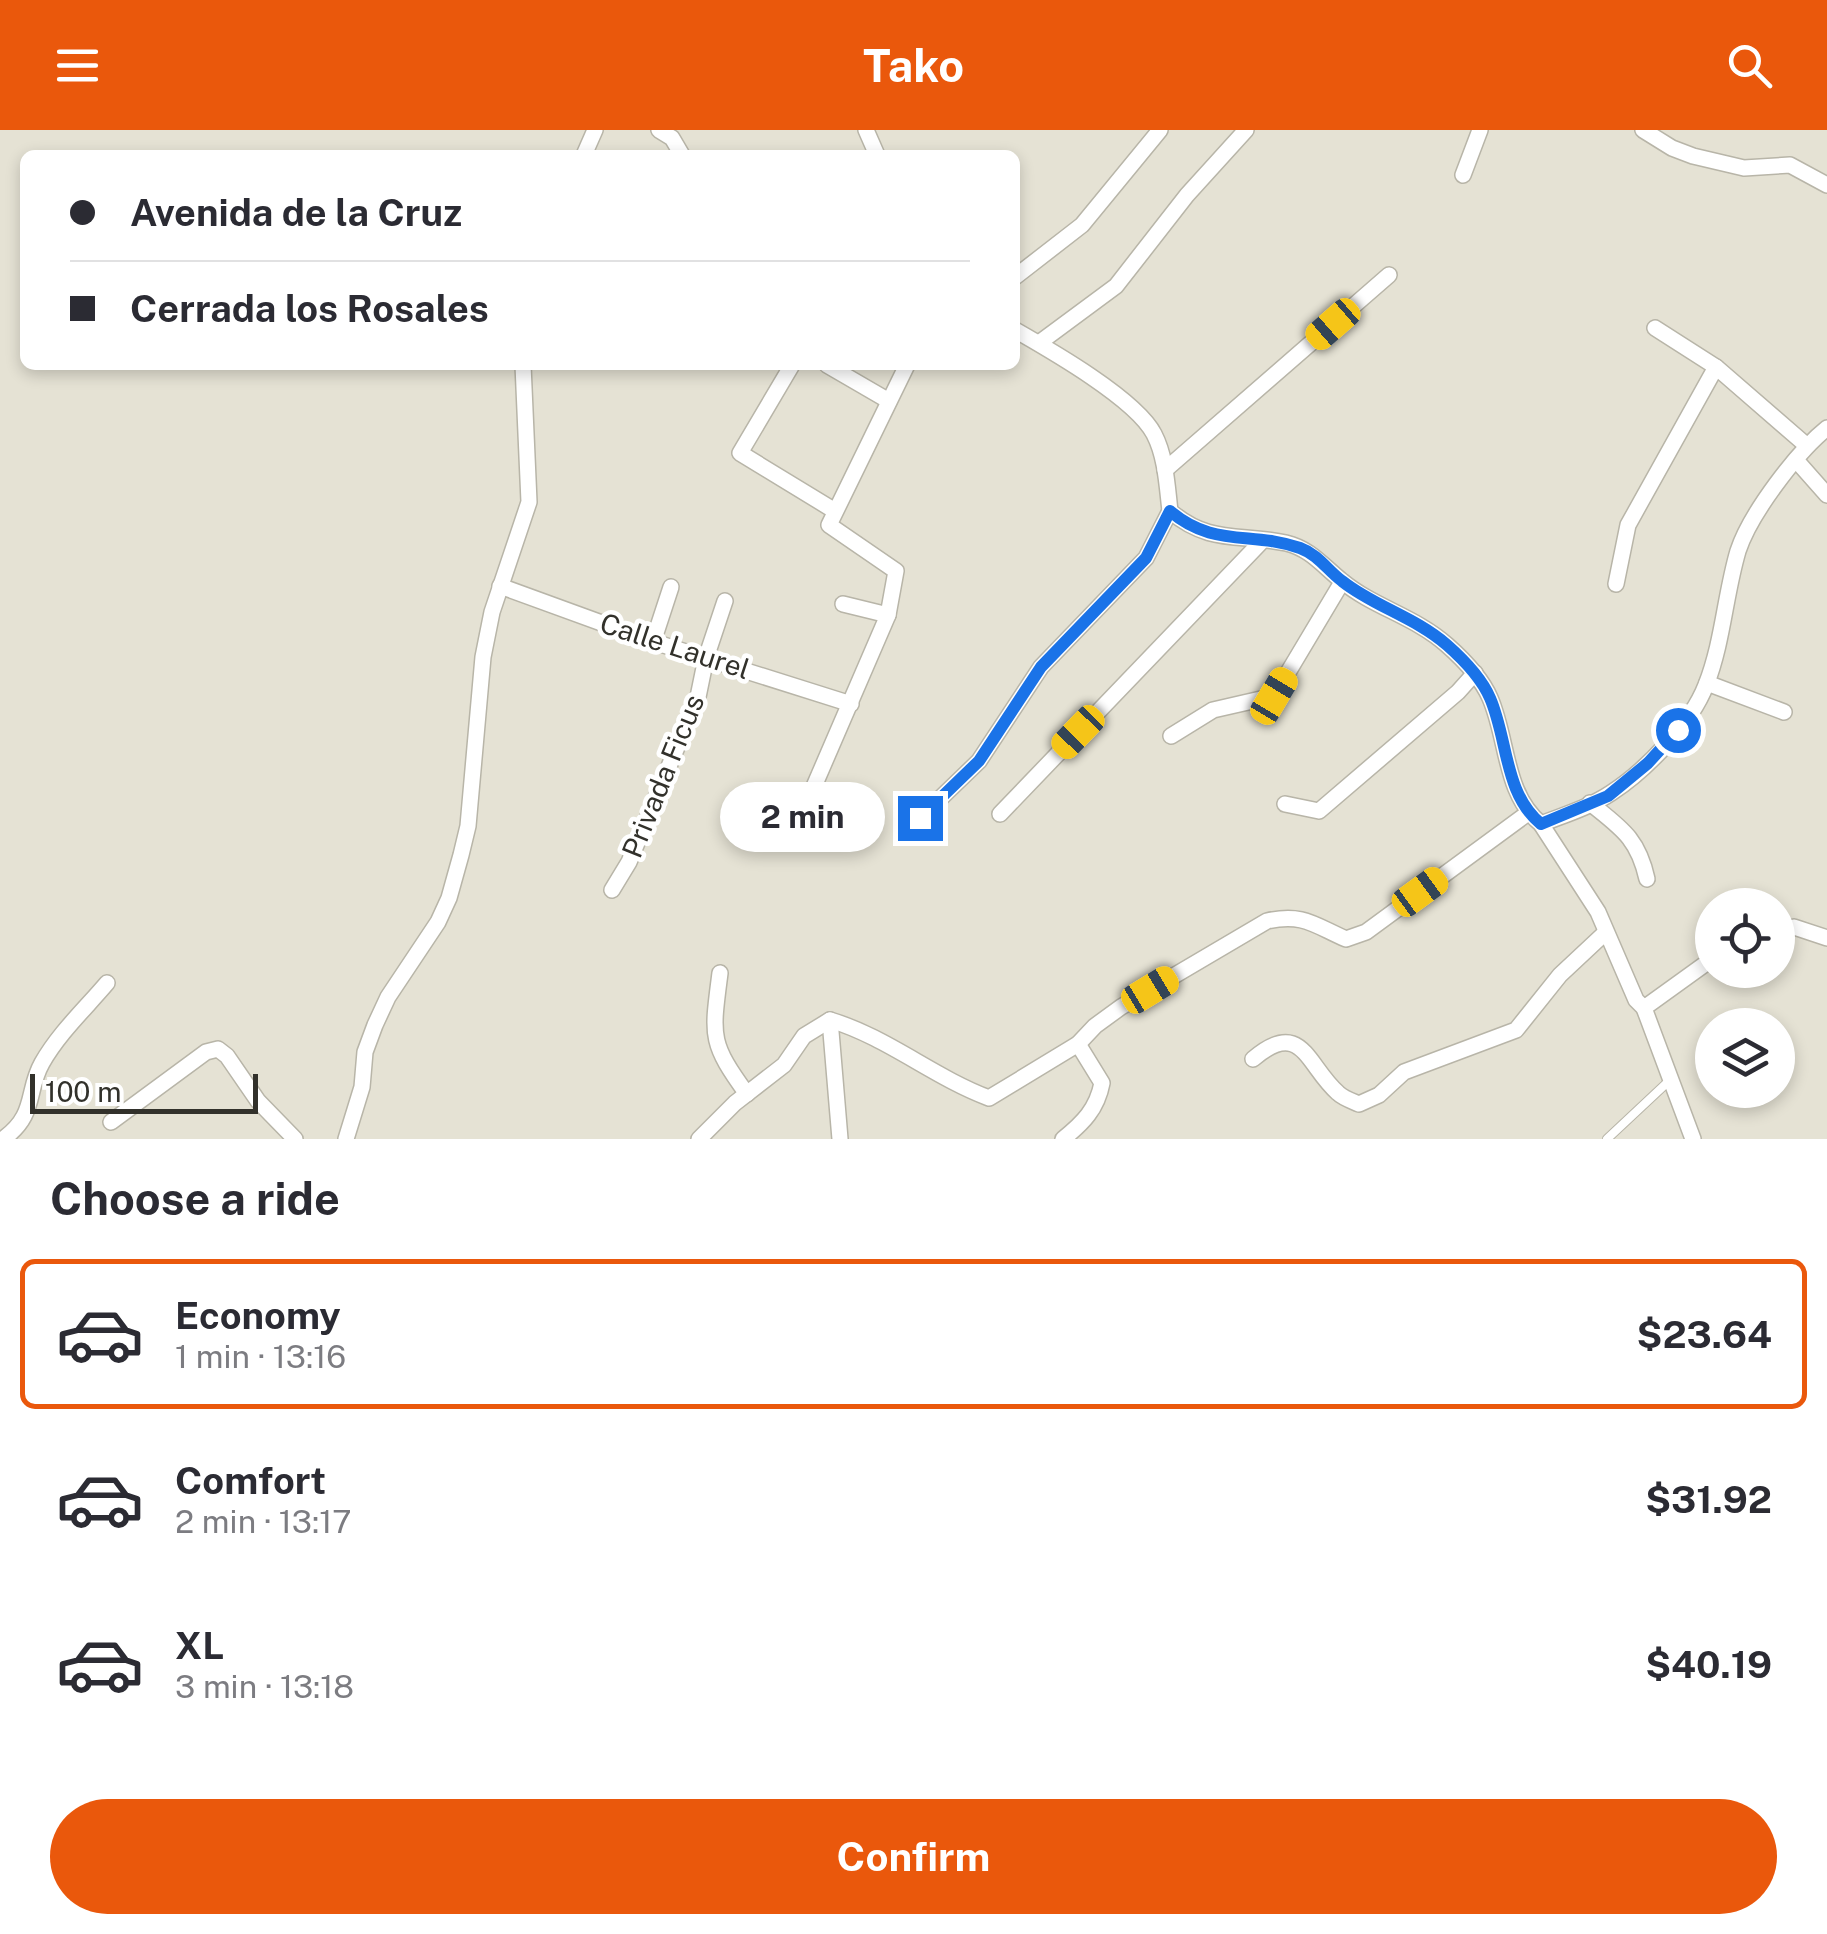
<!DOCTYPE html>
<meta charset="utf-8">
<style>
body{margin:0;font-family:"Public Sans",sans-serif;background:#f7f7f7;color:#2b2b33;height:100vh;display:flex;flex-direction:column;font-size:38px;white-space:nowrap}
*{box-sizing:border-box;margin:0}
p{font-size:32px;color:#7c7c81}
.icon{flex:none;width:55px;height:55px;fill:none;stroke:currentColor;stroke-width:2;stroke-linecap:round;stroke-linejoin:round}
.map{position:relative;height:1009px;overflow:hidden}
.panel{display:flex;flex-direction:column;background:#fff;flex:1}
.panel>*{flex:none}
.top-card{position:absolute;left:20px;top:20px;width:1000px;height:220px;border-radius:15px;box-shadow:0 5px 15px #0003;display:grid;align-content:center;height:220px;padding:0 50px;background:#fff}
.tools{position:absolute;left:1695px;top:758px;display:grid;gap:20px}
.tools a{display:grid;place-items:center;width:100px;height:100px;border-radius:50%;background:#fff;box-shadow:0 5px 15px #0003;font-size:50px}
.scale{position:absolute;left:30px;bottom:25px;width:228px;box-sizing:border-box;padding-left:10px;border:5px solid #32312b;border-top:0;font-size:28px;line-height:35px;white-space:nowrap;color:#32312b;-webkit-text-stroke:8px #fff;paint-order:stroke}
.end{position:absolute;width:45px;height:45px;margin:-22px;border:12px solid #1a73e8;background:#fff;box-shadow:0 0 0 5px #fff}
.from{border-radius:50%}
.bubble{position:absolute;height:70px;border-radius:35px;background:#fff;box-shadow:0 5px 15px #0003;font-size:32px;font-weight:700;line-height:70px;text-align:center}
.car{position:absolute;width:30px;height:60px;margin:-30px -15px;border-radius:12px;box-shadow:0 0 8px 2px #0007;background:linear-gradient(#f5c518 24%,#345 0 40%,#f5c518 0 76%,#345 0 86%,#f5c518 0)}
.top-card b{display:flex;align-items:center;gap:35px;height:95px;font-size:38px}
.top-card b+b{border-top:2px solid #e1e1e2}
.top-card i{width:25px;height:25px;background:#2b2b33}
ul{padding:0;list-style:none}
li{display:flex;align-items:center;gap:30px;height:150px;margin:0 20px 15px;padding:0 30px;border:5px solid transparent;border-radius:15px}
li div{flex:1}
li b{display:block;font-size:38px}
li em{font-style:normal;font-weight:700}
li.on{border-color:#ea580c}
li>.icon{width:90px;height:90px;stroke-width:1.5}
h2{padding:0 50px;font-size:45px;line-height:120px}
.button{display:flex;gap:20px;margin-top:auto;padding:20px 50px}
.button a{flex:1;height:115px;border-radius:60px;background:#ea580c;color:#fff;font-size:40px;font-weight:700;line-height:115px;text-align:center}
header{display:flex;justify-content:space-between;align-items:center;height:130px;padding:0 50px;background:#ea580c;color:#fff;font-size:45px;font-weight:700}
.map>svg:first-child{display:block}
</style>
<header><svg class="icon" aria-label="menu" viewBox="0 0 24 24"><path d="M4 6h16M4 12h16M4 18h16"/></svg>Tako<svg class="icon" aria-label="search" viewBox="0 0 24 24"><circle cx="10" cy="10" r="6"/><path d="M15 15l6 6"/></svg></header>
<div class="map">
<svg width="1827" height="1009" viewBox="0 0 1827 1009">
<rect width="100%" height="100%" fill="#e5e2d4"/>
<g fill="none" stroke-linecap="round" stroke-linejoin="round">
<g stroke="#b8b5a8" stroke-width="10">
<path id="service" d="M1607,1009L1670,950"/>
</g>
<g stroke="#b8b5a8" stroke-width="18">
<g id="minor">
<path d="M659,0L672,8L682,25"/>
<path d="M866,0L877,25"/>
<path d="M1643,0L1672,18L1693,26L1744,38L1790,35L1827,55"/>
<path d="M584,25L595,0"/>
<path d="M1463,45L1480,0"/>
<path d="M1015,147L1082,95L1160,0"/>
<path d="M1655,198L1716,237L1806,315"/>
<path d="M1015,200C1050,220 1136,269 1154,304C1166,327 1167,356 1170,381C1210,415 1240,403 1286,413C1311,419 1323,436 1342,451C1373,477 1416,487 1447,515C1464,530 1481,547 1490,568C1508,609 1504,664 1541,694L1598,782L1636,870L1644,878L1693,1009"/>
<path d="M1039,213L1116,156L1187,65L1246,0"/>
<path d="M792,235L740,323L835,381"/>
<path d="M827,235L889,271"/>
<path d="M1796,330L1827,365"/>
<path d="M1165,340L1389,145"/>
<path d="M1616,454L1628,395L1716,237"/>
<path d="M500,456L651,511L851,574"/>
<path d="M843,474L888,485"/>
<path d="M653,512L671,457"/>
<path d="M1707,553L1784,582"/>
<path d="M1171,606L1213,580L1274,566L1342,452"/>
<path d="M1590,673C1621,698 1638,708 1647,749"/>
<path d="M1285,674L1319,681L1458,562L1475,543"/>
<path d="M806,675L888,485L896,441L829,395L907,235"/>
<path d="M1000,684L1262,411"/>
<path d="M920,688L979,631L1041,537L1146,428L1170,381"/>
<path d="M1541,694C1564,685 1590,677 1611,663C1645,641 1691,594 1706,555C1723,512 1725,465 1738,421C1750,384 1797,322 1827,298"/>
<path d="M612,760L629,732L698,567L706,528L725,471"/>
<path d="M1778,800L1794,797L1827,808"/>
<path d="M720,843C712,906 709,912 747,964"/>
<path d="M1644,878L1712,829"/>
<path d="M830,890L840,1009"/>
<path d="M1253,929C1302,887 1307,936 1338,963C1343,968 1352,971 1359,974L1379,965L1404,942L1516,900L1560,845L1606,802"/>
<path d="M111,992L206,922L218,919L227,926L258,971L295,1009"/>
<path d="M3,1009C37,985 26,961 42,933C59,903 85,879 107,853"/>
<path d="M346,1009L362,957L365,922L375,895L388,867L438,792L449,768L461,725L468,696L483,527L492,482L529,372L523,235"/>
<path d="M699,1009L735,973L784,935L804,906L830,890C887,907 933,947 989,968L1078,914L1095,896L1121,877L1267,791C1303,783 1314,795 1346,809L1366,802L1528,683"/>
<path d="M1063,1009C1083,993 1097,979 1102,953L1078,914"/>
</g>
</g>
<use href="#service" stroke="#fff" stroke-width="8"/>
<use href="#minor" stroke="#fff" stroke-width="15"/>
</g>
<g fill="none" stroke-linecap="round" stroke-linejoin="round">
<path stroke="#1a73e8" stroke-width="12" d="M920,688L979,631L1041,537L1146,428L1170,381C1213,418 1252,401 1300,418C1319,425 1327,440 1342,451C1373,476 1415,487 1447,515C1464,530 1481,547 1490,568C1508,609 1504,664 1541,694L1608,666L1648,633L1678,600"/>
</g>
<g text-anchor="middle" stroke-width="9" stroke-linejoin="round" paint-order="stroke">
<g font-size="28" fill="#32312b" stroke="#fff">
<text transform="translate(675 516) rotate(18)" y="10">Calle Laurel</text>
<text transform="translate(663 646) rotate(-68)" y="10">Privada Ficus</text>
</g>
</g>
</svg>
<div class="tools">
<a><svg class="icon" aria-label="locate" viewBox="0 0 24 24"><circle cx="12" cy="12" r="6"/><path d="M12 2v4M12 18v4M2 12h4M18 12h4"/></svg></a>
<a><svg class="icon" aria-label="layers" viewBox="0 0 24 24"><path d="M12 4l9 5-9 5-9-5zM3 14l9 5 9-5"/></svg></a>
</div>
<div class="scale">100 m</div>
<i class="end from" style="left:1678px;top:600px"></i>
<i class="end" style="left:920px;top:688px"></i>
<div class="bubble" style="left:720px;top:652px;width:165px">2 min</div>
<i class="car" style="left:1333px;top:194px;rotate:229deg"></i>
<i class="car" style="left:1274px;top:566px;rotate:31deg"></i>
<i class="car" style="left:1078px;top:602px;rotate:224deg"></i>
<i class="car" style="left:1420px;top:762px;rotate:54deg"></i>
<i class="car" style="left:1150px;top:860px;rotate:59deg"></i>
<div class="top-card">
<b><i class="from"></i>Avenida de la Cruz</b>
<b><i></i>Cerrada los Rosales</b>
</div>
</div>
<section class="panel">
<h2>Choose a ride</h2>
<ul>
<li class="on"><svg class="icon" aria-label="car" viewBox="0 0 24 24"><path d="M5 17H2v-5l4-1 3-4h7l3 4 3 1v5h-3M9 17h6M6 11h13"/><circle cx="7" cy="17" r="2"/><circle cx="17" cy="17" r="2"/></svg><div><b>Economy</b><p>1 min · 13:16</p></div><em>$23.64</em></li>
<li><svg class="icon" aria-label="car" viewBox="0 0 24 24"><path d="M5 17H2v-5l4-1 3-4h7l3 4 3 1v5h-3M9 17h6M6 11h13"/><circle cx="7" cy="17" r="2"/><circle cx="17" cy="17" r="2"/></svg><div><b>Comfort</b><p>2 min · 13:17</p></div><em>$31.92</em></li>
<li><svg class="icon" aria-label="car" viewBox="0 0 24 24"><path d="M5 17H2v-5l4-1 3-4h7l3 4 3 1v5h-3M9 17h6M6 11h13"/><circle cx="7" cy="17" r="2"/><circle cx="17" cy="17" r="2"/></svg><div><b>XL</b><p>3 min · 13:18</p></div><em>$40.19</em></li>
</ul>
<div class="button"><a>Confirm</a></div>
</section>
